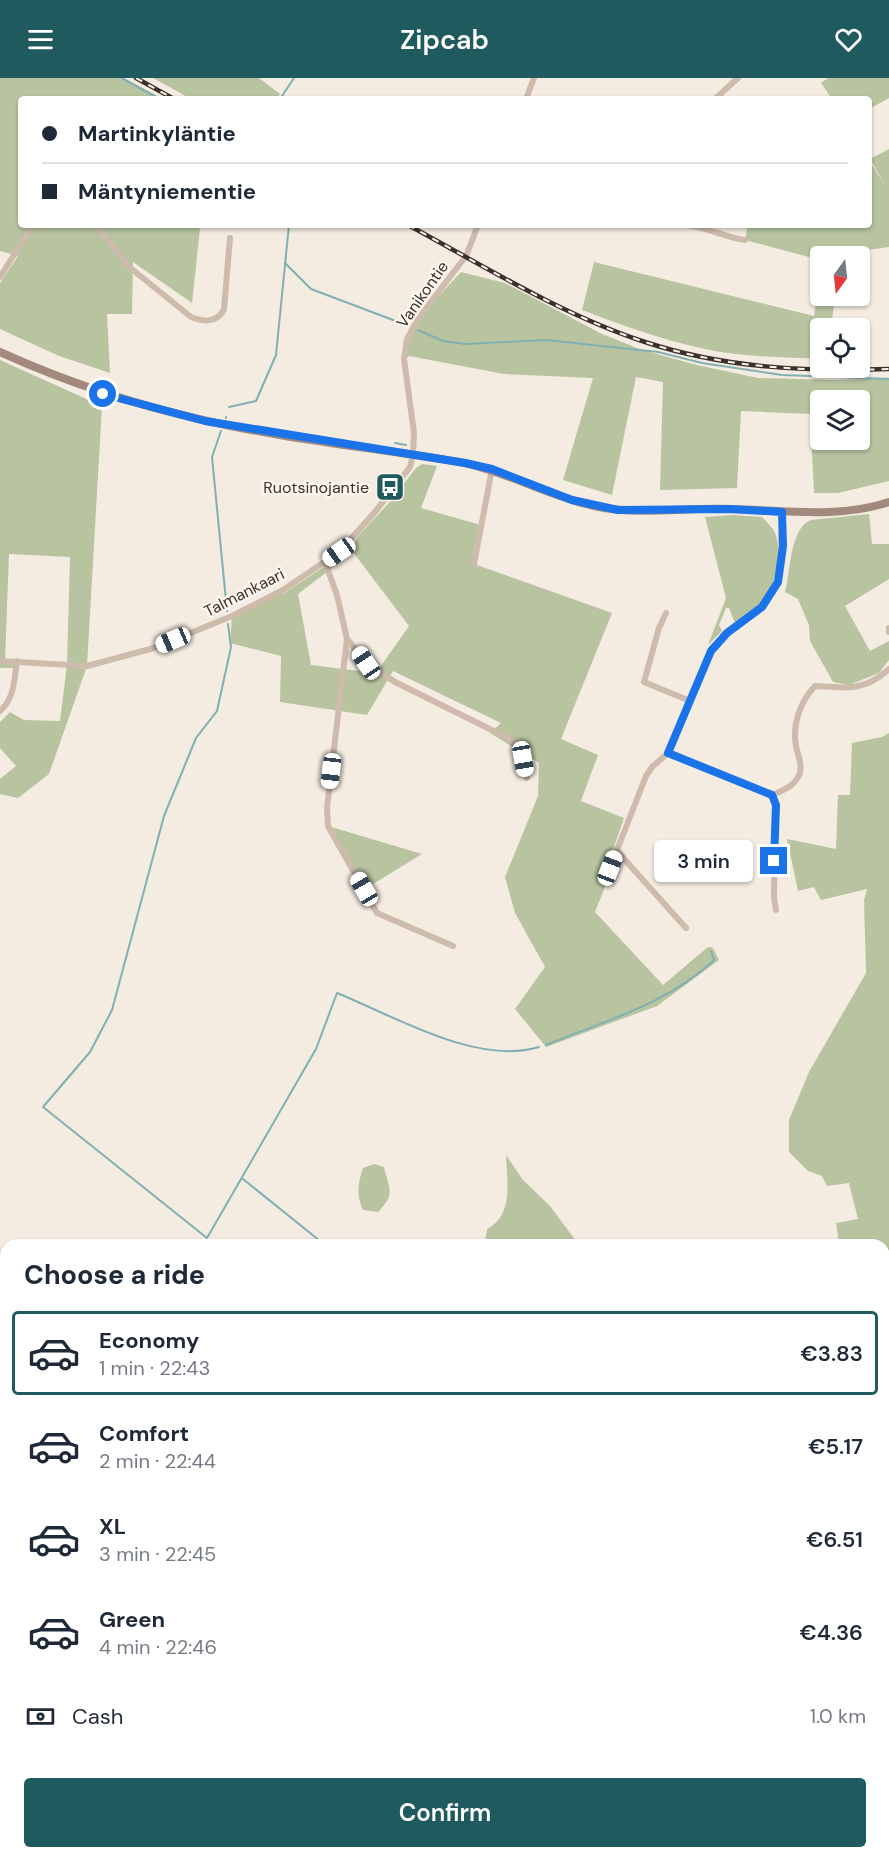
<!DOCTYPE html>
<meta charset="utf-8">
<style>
body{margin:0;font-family:"DM Sans",sans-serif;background:#f2f2f3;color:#1f2937;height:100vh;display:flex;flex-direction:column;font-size:22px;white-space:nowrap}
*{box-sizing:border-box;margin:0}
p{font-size:20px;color:#747a83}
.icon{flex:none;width:33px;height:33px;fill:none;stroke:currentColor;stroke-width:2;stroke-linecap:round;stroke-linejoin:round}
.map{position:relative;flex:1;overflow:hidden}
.details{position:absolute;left:0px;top:1161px;width:890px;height:620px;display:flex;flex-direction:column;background:#fff;border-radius:18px 18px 0 0;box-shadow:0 2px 4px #0004}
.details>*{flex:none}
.guide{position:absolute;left:18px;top:18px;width:854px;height:132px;border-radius:6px;box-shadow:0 2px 4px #0004;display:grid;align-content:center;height:132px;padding:0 24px;background:#fff}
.needle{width:39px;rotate:195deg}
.buttons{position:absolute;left:810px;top:168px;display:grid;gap:12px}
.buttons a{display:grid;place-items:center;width:60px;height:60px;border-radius:6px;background:#fff;box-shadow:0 2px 4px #0004;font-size:30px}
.end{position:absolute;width:27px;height:27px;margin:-14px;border:8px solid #1a73e8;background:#fff;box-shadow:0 0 0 3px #fff}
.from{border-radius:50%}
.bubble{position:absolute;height:42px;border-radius:6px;background:#fff;box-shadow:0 2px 4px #0004;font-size:20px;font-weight:600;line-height:42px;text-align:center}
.car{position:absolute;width:18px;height:36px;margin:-18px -9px;border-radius:8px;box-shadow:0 0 4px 2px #0007;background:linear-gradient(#fff 24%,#345 0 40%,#fff 0 76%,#345 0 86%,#fff 0)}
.guide b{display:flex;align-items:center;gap:21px;height:57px;font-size:22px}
.guide b+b{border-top:2px solid #e0e1e3}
.guide i{width:15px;height:15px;background:#1f2937}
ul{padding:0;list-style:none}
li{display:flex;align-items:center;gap:18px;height:84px;margin:0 12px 9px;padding:0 12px;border:3px solid transparent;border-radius:6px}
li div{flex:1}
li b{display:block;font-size:22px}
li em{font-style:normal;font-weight:600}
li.on{border-color:#1f5a5e}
li>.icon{width:54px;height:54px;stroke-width:1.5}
h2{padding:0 24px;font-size:27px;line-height:72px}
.pay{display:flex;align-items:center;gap:15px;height:66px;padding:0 24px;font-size:22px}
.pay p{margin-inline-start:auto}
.primary-button{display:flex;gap:12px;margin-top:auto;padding:12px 24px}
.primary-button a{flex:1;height:69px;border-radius:6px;background:#1f5a5e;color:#fff;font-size:24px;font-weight:600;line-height:69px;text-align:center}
header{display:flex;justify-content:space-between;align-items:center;height:78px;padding:0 24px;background:#1f5a5e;color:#fff;font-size:27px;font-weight:600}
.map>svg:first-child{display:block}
</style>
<header><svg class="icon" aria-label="menu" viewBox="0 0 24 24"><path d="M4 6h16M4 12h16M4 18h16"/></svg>Zipcab<svg class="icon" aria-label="heart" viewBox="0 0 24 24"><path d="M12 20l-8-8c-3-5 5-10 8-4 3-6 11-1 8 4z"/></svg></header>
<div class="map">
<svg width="889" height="1780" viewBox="0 0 889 1780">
<rect width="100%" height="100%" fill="#f4ebe1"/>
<g fill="#b8c4a0" fill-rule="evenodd">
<path d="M0,0H123L163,21H21V147H184L200,150L192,225L133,184L132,236H107L110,295L59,278L0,251V205L18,178L0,173Z"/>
<path d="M153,0H259L280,16L277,21H191Z"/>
<path d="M828,0H889V20L869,31L868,21H832L821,5Z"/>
<path d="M889,71V169L825,178H820V182L745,162L748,147H868L869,82L886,109L870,81Z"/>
<path d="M594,184L814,238L820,196V218H835L831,250H820V281C781,279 739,279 701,270C660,261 621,247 582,232Z"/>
<path d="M461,194L505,205L602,256L642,272L697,287L758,300L834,302L889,300V403L838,415H814L810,336L741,333L737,410L660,412L663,304L636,299L612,417L563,402L593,300L504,296L409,278L404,281L407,261L419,239ZM820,322H860V362H820Z"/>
<path d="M0,282L102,328L87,588L49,696L18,720L0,716V701L16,688L0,670V644L10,634L24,642L60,643L67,587L70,479L9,476L5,582L17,583L16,590H0Z"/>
<path d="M422,386L437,388L421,430L481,447L474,486L612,535L561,661L598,677L581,723L624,740L607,789L605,809L595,834L663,907L708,869L713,870L719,882L657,928L546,969L515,931L545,889L515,835L505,799L538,718L539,685L490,655L501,645L393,593L367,637L280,624L281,578L230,565L232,538L283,512V516L349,472L355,465L357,459L387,427L416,390ZM353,474L409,548L376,595L311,587L298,516Z"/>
<path d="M869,436L872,466H889V501L845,528L870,573L889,563V582L879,595L849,607L833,604L810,563L809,547L798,521L785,514C791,494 789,451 811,442Z"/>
<path d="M732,437L762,439C766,443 771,448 774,453C783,469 777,502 767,517C759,529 747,537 735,545L729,530H726L719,547L722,553L708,567L726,520L705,439Z"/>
<path d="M889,655V1256H884V1167H828L839,1165L836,1145L858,1141L849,1105L827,1108L822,1098L808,1093L789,1074V1042L809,994L866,895L864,822L867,811L821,822L814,809L798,813L787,761L836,771L838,717H850L852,665L882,659Z"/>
<path d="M328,748L422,776L365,811Z"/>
<path d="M506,1077L523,1102L550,1128L579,1167H485L487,1151C514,1137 507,1104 506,1077Z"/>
<path d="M374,1086L384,1089C389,1111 396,1116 378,1134L363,1132C356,1117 358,1105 363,1090Z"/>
<path d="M6,1270V1479L0,1468V1272Z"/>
<path d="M889,1282V1327L884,1322V1285Z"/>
<path d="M889,1397V1460L884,1462V1401Z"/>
<path d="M884,1551L889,1560V1693L884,1690Z"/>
<path d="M0,1712L6,1714V1774L192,1775L191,1780H0Z"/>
<path d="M274,1774H589L594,1780H271Z"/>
</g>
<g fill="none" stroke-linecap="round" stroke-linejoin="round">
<g stroke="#7fb0b2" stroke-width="2">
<path d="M122,0L160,21"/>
<path d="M280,21L294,0"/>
<path d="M285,185L311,211L409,248"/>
<path d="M418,252L443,263L465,266L546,262L658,274L702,285L782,297L889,301"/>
<path d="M229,329L256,323L276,277L289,147"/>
<path d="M226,340V339"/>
<path d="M221,353L212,379L227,533"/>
<path d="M395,365L406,367"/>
<path d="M228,546L231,569L217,633L196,660L164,738L112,932L90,974L43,1029L207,1160L316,971L337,915C394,938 477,988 539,969"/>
<path d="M546,967C604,943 668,926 714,882L711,873"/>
<path d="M243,1101L325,1167"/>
<path d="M0,1470L6,1483"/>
</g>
<g stroke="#cdbbac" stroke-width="6">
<path d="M526,21L534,0"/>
<path d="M715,21L738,0"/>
<path d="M96,147L128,188L191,239C203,244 218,245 224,231L230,160"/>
<path d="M685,147C707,149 724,159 745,162"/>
<path d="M0,199L33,147"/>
<path d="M325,484L337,517L347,561L327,730L328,748L377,835L453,868"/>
<path d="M474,486L492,391"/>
<path d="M666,535L659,550L644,604L690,623"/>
<path d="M889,550V554"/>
<path d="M347,561L366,584L395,604L510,661L519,671L527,700"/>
<path d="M0,583L87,588L154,570L232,538L283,512L339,474L375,434L410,389L413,377L414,355L404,281L407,261L419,239L466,178L478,147"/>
<path d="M0,633C15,620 14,601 17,583"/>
<path d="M668,675L772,717L775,727L774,820L776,832"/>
<path d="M772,717C781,713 793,709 798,699C804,690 798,678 796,668C792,646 800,624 815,608C846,610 864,614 889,591"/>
<path d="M617,773L686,850"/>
<path d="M610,790L646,698L652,689L668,675L711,573L727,555L755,535L770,518L778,504L781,486L782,433"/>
<path d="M884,1264L889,1265"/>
<path d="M884,1363L889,1342"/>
<path d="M884,1695L889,1698"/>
<path d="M597,1774L602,1780"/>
<path d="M799,1774L807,1780"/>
<path d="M190,1780L193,1774"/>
</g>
<path stroke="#a18a7d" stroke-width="8" d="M0,274C66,304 133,326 203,342C289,362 378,370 465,385C509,395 549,418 594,428C639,438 685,429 731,431C783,432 838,441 889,424"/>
<g stroke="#3b302b" stroke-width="4.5">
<g id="rail">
<path d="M136,0L174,21"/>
<path d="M408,147C484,188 562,237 645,264C724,290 807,294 889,291"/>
</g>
</g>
<use href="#rail" stroke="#fbf5ee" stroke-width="2" stroke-dasharray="7" stroke-linecap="butt"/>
</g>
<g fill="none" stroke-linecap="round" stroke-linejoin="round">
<path stroke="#1a73e8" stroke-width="8" d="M103,316L205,343L465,385L492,391L572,422L618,432L730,431L782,434L783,468L778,504L762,529L727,555L711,573L668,675L772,717L776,727L774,783"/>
</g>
<defs>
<g id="bus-square" transform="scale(1.5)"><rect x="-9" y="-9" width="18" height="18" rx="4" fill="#1f5a5e" stroke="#fbf5ee"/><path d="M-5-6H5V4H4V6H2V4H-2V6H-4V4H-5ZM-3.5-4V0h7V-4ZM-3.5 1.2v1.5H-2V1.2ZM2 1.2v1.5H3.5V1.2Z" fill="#fff"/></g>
</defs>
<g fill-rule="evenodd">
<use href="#bus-square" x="390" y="409"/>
</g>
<g text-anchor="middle" stroke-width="5" stroke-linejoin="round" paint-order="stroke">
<g font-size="16" fill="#3b302b" stroke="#fbf5ee">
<text transform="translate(422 216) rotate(-55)" y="6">Vanikontie</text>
<text transform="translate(244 514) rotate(-27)" y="6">Talmankaari</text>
</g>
<g font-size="16" fill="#3b302b" stroke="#fbf5ee" text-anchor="end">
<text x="369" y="415">Ruotsinojantie</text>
</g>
</g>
</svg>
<div class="buttons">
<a><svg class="needle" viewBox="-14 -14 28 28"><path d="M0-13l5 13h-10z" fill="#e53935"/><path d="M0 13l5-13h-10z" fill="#747a83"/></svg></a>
<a><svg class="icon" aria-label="locate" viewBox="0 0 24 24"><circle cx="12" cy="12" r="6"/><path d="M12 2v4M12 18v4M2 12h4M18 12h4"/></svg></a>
<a><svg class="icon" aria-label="layers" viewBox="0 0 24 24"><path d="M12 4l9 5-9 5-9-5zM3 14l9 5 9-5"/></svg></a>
</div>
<i class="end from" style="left:103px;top:316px"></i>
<i class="end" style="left:774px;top:783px"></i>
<div class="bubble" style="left:654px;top:762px;width:99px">3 min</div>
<i class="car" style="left:339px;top:474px;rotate:235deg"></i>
<i class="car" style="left:173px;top:562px;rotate:247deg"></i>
<i class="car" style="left:366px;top:585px;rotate:326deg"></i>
<i class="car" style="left:523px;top:681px;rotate:170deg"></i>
<i class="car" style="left:331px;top:693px;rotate:187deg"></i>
<i class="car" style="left:610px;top:790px;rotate:21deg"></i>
<i class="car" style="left:364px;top:811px;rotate:330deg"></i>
<div class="guide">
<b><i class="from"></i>Martinkyläntie</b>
<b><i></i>Mäntyniementie</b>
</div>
<section class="details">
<h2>Choose a ride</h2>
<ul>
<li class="on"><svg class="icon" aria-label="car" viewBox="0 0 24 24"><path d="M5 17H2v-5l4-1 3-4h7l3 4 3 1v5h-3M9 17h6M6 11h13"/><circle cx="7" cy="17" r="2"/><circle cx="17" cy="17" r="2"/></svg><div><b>Economy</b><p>1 min · 22:43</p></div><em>€3.83</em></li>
<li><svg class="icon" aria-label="car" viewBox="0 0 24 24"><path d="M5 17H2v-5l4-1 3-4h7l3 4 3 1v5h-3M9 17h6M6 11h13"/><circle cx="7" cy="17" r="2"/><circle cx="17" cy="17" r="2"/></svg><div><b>Comfort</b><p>2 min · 22:44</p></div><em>€5.17</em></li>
<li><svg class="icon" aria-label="car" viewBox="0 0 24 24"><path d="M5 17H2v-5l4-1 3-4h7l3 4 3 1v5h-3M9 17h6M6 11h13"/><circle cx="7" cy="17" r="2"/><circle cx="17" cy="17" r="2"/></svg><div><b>XL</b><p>3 min · 22:45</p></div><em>€6.51</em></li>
<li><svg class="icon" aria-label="car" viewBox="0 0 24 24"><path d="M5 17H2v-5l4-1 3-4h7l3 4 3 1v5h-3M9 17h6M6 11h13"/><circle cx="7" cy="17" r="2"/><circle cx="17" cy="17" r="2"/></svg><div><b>Green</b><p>4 min · 22:46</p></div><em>€4.36</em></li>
</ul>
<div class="pay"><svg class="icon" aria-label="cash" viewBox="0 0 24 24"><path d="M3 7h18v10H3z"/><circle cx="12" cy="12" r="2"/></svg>Cash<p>1.0 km</p></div>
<div class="primary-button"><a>Confirm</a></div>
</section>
</div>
